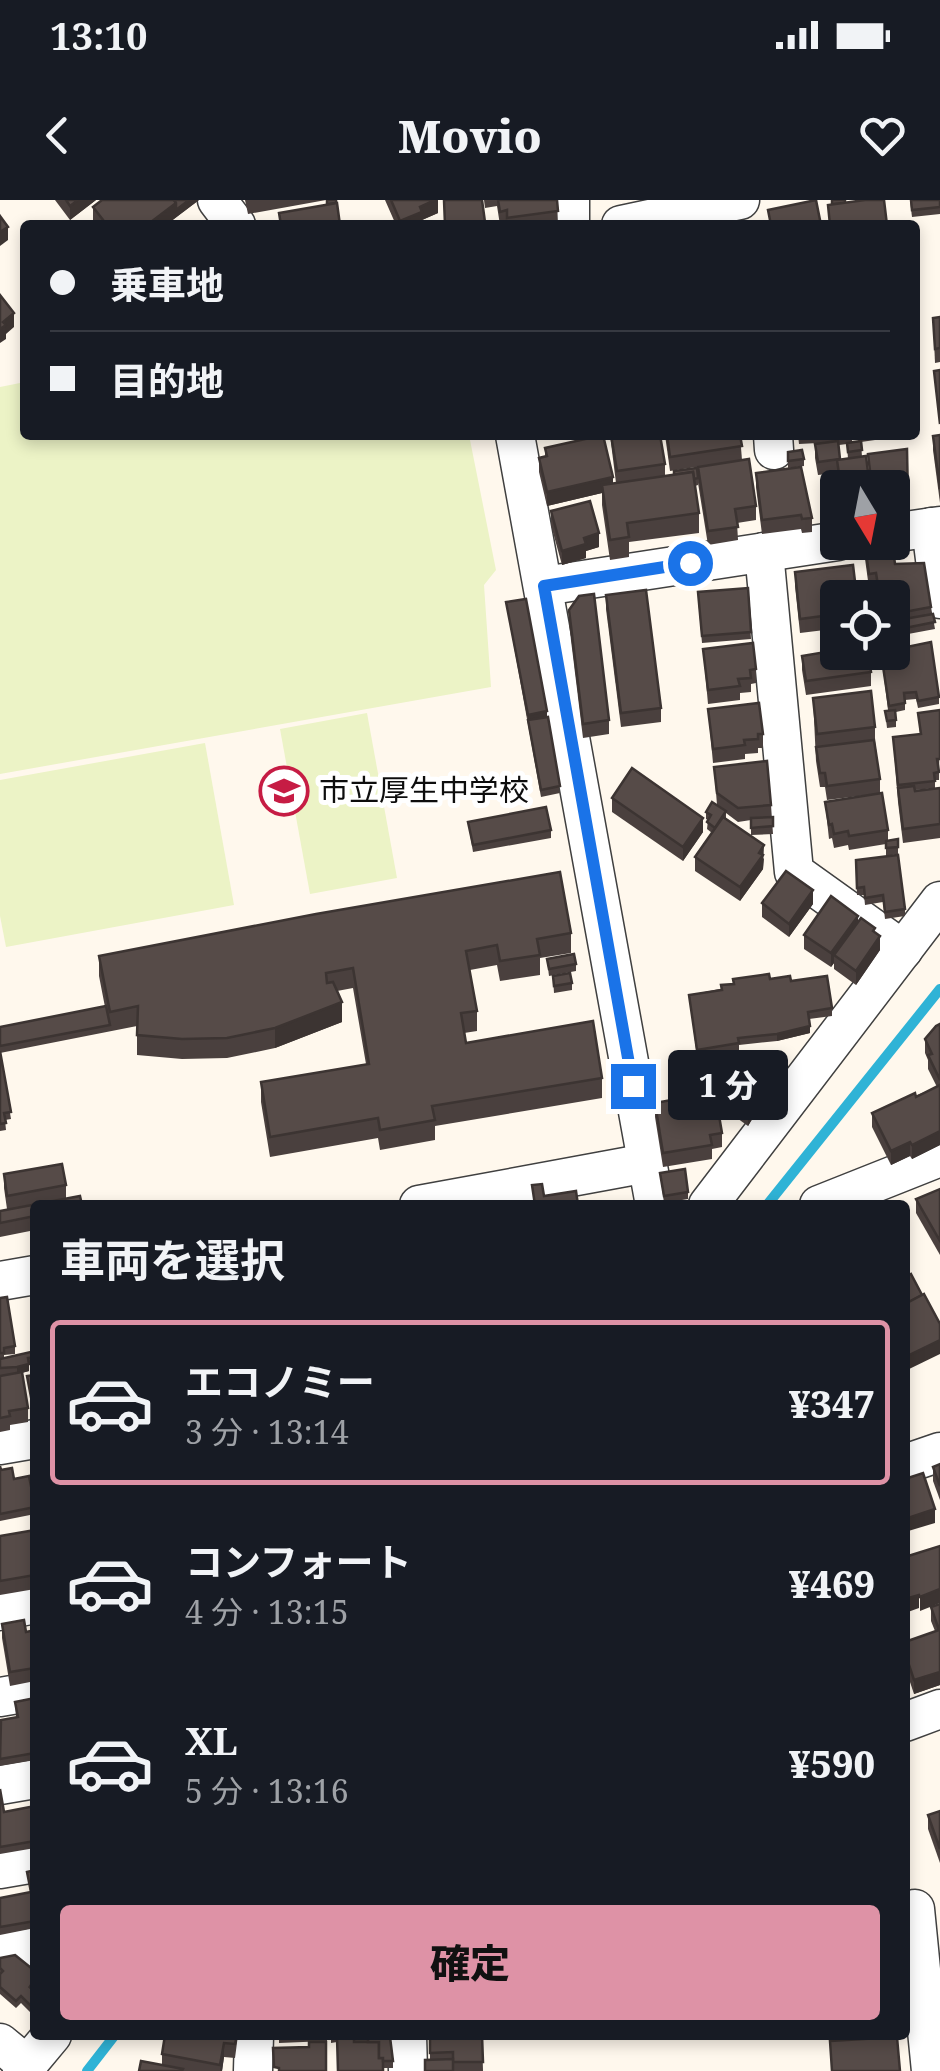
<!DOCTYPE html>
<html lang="ja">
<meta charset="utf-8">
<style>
body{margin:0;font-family:"Noto Serif","Noto Sans JP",serif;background:#242831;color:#f1f3f6;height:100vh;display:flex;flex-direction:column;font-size:38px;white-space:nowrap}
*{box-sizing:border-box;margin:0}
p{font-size:32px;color:#9ea1a6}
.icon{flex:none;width:55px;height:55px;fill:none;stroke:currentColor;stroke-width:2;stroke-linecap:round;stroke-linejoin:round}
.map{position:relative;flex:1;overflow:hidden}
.panel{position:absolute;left:30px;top:1000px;width:880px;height:840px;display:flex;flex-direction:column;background:#171b24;border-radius:10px;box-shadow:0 5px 15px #0003}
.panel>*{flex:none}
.hud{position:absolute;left:20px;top:20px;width:900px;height:220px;border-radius:10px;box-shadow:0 5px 15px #0003;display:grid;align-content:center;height:220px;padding:0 30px;background:#171b24}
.needle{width:65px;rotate:170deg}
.fabs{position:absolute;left:820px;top:270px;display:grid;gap:20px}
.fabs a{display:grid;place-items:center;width:90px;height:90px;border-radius:10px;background:#171b24;box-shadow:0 5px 15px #0003;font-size:50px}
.end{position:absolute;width:45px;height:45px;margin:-22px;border:12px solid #1a73e8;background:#fff;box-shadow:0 0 0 5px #fff}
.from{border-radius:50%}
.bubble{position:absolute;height:70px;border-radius:10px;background:#171b24;box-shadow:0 5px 15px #0003;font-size:32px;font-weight:800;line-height:70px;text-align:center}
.hud b{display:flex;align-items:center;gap:35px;height:95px;font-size:38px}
.hud b+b{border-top:2px solid #363941}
.hud i{width:25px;height:25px;background:#f1f3f6}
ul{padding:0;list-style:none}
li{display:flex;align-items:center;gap:30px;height:165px;margin:0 20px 15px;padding:0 10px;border:5px solid transparent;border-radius:10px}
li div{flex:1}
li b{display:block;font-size:38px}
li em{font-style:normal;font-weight:800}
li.current{border-color:#de92a6}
li>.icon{width:90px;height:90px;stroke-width:1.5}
h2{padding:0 30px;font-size:45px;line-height:120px}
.cta{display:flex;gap:20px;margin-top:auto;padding:20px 30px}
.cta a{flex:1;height:115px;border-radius:10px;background:#de92a6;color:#111;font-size:40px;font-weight:800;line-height:115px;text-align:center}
.status{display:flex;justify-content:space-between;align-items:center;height:70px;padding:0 50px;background:#171b24;direction:ltr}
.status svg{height:28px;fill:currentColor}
header{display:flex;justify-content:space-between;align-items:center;height:130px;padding:0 30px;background:#171b24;font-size:45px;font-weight:800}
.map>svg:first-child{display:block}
</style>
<div class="status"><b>13:10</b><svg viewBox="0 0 49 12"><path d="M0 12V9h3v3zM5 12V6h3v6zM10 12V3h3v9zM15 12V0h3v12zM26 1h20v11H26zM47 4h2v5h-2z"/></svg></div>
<header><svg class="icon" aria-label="back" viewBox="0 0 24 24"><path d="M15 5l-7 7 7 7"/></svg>Movio<svg class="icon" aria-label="heart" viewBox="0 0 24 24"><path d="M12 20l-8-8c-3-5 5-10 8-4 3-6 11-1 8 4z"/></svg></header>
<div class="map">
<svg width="940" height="1871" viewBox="0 0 940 1871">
<rect width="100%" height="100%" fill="#fff8ed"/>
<g fill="#ecf3c6">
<path d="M25,182V235H469L496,370L484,385L491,487L0,574V187Z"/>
<path d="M367,513L397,678L310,694L280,529Z"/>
<path d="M205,543L234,705L6,747L0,716V580Z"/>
</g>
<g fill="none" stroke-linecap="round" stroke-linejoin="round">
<g stroke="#2fb3d6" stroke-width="10">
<path d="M767,1005L940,789"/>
<path d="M87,1871L115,1835"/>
</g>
<g stroke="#404040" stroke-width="41">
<g id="minor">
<path d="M217,0L236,25"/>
<path d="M570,25V0"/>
<path d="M621,25L740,0"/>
<path d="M515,235L655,1005"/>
<path d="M773,235L774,250"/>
<path d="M931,327L940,399"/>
<path d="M892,333L940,326"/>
<path d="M764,352L794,672L903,750"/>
<path d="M544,386L838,341"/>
<path d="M419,1005L647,963"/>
<path d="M708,1005L940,701"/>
<path d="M819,1005L940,957"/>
<path d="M0,1081L35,1075"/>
<path d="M0,1245L35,1239"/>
<path d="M905,1264L940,1252"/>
<path d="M0,1411L35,1404"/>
<path d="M0,1497L35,1491"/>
<path d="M905,1522L940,1509"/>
<path d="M0,1585L35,1579"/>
<path d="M0,1669L35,1663"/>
<path d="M905,1713L915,1709L931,1871"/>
<path d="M0,1753L35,1747"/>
<path d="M407,1835L408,1871"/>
<path d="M0,1843L28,1866"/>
<path d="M22,1871L52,1835"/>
<path d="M253,1871L254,1835"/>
</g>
</g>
<use href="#minor" stroke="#fff" stroke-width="38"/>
</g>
<g fill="#4a403e" fill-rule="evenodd">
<path d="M55,0H96L70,20Z"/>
<path d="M199,0L166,25H96L93,20V7Z"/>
<path d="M245,0H336L340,25H279V13L326,5V0L248,14Z"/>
<path d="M385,0H438V13L422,20V25H396Z"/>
<path d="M484,0H557L558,25H500L497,6L485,8Z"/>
<path d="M910,0H940V14L912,17Z"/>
<path d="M940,117V162L935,163L933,118Z"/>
<path d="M610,235H660L665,264V276H698L756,306V320L737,323L738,340L708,345L698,283V285L695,286L699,313V333L629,342V357L610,360L602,305V293L547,306L539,272V258L545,257V248L613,283H616Z"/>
<path d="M665,235H740L742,260L670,271Z"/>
<path d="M798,235H852V242L861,241L860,235H910L861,242L862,257L838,288V316L830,317L827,297V283L838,282L837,273L818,275L815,258V244L818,243L799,244ZM847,244L848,259L840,260L839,245Z"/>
<path d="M940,235V303L933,250V236Z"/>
<path d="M907,249L908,313L901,314V319L892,320V288H870L868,254Z"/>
<path d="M788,252L804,259V266L788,268Z"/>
<path d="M756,273L812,318V332L802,333L801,329L762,334L756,287Z"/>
<path d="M551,311L599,347L586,351V358L562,365L551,325Z"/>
<path d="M865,345L895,364L931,407L935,429L892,437V398H878L876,387L869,388L865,359Z"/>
<path d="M795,372L838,398V452L871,472V486L806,495L802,470V456L825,453V443L834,441L833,429L800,433L795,386Z"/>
<path d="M748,388L751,439L702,443L698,399Z"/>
<path d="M606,395L661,508V522L621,527L606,409Z"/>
<path d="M506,402L547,517L560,593L541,597Z"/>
<path d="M569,410L609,520V534L583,538L569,424Z"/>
<path d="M703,449L756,469V483L751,484V492L740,493V500L708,504Z"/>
<path d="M881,453L939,497V504L918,508L916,499L905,500V510L896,512V527L887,528L885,511L888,510Z"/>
<path d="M813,498L875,527V541L880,579V593L888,630V641L898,639V654L886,656V644L849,650L848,645L834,648L832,638L829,639L825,602L875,594L827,600L825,587H820L816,561Z"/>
<path d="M708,509L763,534V548H758V553L745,554V559L713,563Z"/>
<path d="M940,510L939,580H935V588L915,590L940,588V638L903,643L898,602L893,537L920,534L918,513Z"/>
<path d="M714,567L771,605L773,634L751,635V620L738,622L726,613V619L764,659L763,669L740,701L695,671V657L712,633L707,629L708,620L706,619V612L717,605Z"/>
<path d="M612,598L703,632L683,661L612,612Z"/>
<path d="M468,622L551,630V638L473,652Z"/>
<path d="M856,660L905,709V716L885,719L883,702L865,705L864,695H857Z"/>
<path d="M762,703L813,704L789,737L762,717Z"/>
<path d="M858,721L875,732L880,750L856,785L834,769V763L831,767L804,749V735Z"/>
<path d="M571,733V753L540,758V775L500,781L497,765L470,770L477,811V831L464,833L466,843L602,878V898L435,926V940L380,950L378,938L270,957L261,902V882L366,864L353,788L337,791L342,822L275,848L227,858L182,859L137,855V826L0,853L11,919L5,920L6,930L0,931V827L105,807L99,776V756Z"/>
<path d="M547,759L576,764V771L549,776Z"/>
<path d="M553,776L572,783V790L554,793Z"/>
<path d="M770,779L791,781L832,808V816L809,819L810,833L777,841L739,845V850L697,857L689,795Z"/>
<path d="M940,824V945L912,959L910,956L891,965L872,927V913L937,887L928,869V860L925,853V839Z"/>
<path d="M781,880L758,910L733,890V883Z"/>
<path d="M691,881L714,886L705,899L691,888Z"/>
<path d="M655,903L677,905L722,933V947L712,949V959L663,967L655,917Z"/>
<path d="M730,906L754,916L748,926L730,913Z"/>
<path d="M660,973L688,992V999L664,1003Z"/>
<path d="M4,974L66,985V999L35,1005V1030L0,1037V1011L7,1009L4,988Z"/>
<path d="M940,989V1055L916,1013V999Z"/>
<path d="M0,1098L15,1146V1154L4,1155V1158L35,1151V1164L29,1165V1171L22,1173L28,1208V1222L10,1225V1230L0,1232Z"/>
<path d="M940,1264V1300L933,1281V1267Z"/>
<path d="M0,1266L1,1270L14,1279L35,1307V1314L0,1321Z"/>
<path d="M35,1330V1389L0,1395V1336Z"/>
<path d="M940,1404V1485L914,1494L905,1467V1442L935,1431L931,1421V1407Z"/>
<path d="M2,1424L26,1432L35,1430V1481L10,1486L2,1438Z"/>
<path d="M35,1498V1560L0,1566V1525L16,1517L15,1502Z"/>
<path d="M0,1589L4,1612L35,1606V1648L0,1654Z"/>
<path d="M940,1611V1663L928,1629V1615Z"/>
<path d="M35,1670V1728L0,1735V1698L30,1692L27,1672Z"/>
<path d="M0,1758L35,1771L31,1813L21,1803L16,1808L0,1794Z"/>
<path d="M238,1835L235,1858L224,1857L222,1871H139L162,1865V1854Z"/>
<path d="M279,1835H327V1841L279,1843Z"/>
<path d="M331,1835H382L393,1861V1868H383L337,1842L331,1843Z"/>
<path d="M430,1835H482L483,1871H425L430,1860Z"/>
</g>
<g fill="#3c3432">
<path d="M78,0H96L70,20V6Z"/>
<path d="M189,0H199L166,25H147L176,3Z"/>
<path d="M435,0H438V13L422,20V25H400V21L420,7Z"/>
<path d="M8,27V40L0,46V32Z"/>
<path d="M14,113V127L6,134V139L0,143V129L3,122Z"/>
<path d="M613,277V291L602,285V293L547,306V292Z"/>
<path d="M599,333V347L586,351V358L562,365V351L584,338Z"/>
<path d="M547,511V518L528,522V515Z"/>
<path d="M703,618V632L683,661V647Z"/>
<path d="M764,645L763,669L740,701V687Z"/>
<path d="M813,690V704L789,737V724Z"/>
<path d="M858,716V730L834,755V763L831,767V753Z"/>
<path d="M880,736V750L856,785V771Z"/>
<path d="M342,802V822L275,848V828Z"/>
<path d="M810,826V833L777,841V834Z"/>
<path d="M781,873V880L758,910V903Z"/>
<path d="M714,879V886L705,899V892Z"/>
<path d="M754,909V916L748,926V919Z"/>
<path d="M940,931V945L912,959V945Z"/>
<path d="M910,942V956L891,965V951Z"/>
<path d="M940,1140V1154L905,1171V1157Z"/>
<path d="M29,1164V1171L17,1174V1167Z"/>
<path d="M935,1309V1323L905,1332V1319Z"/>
<path d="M940,1389V1403L920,1411V1397Z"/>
<path d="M919,1395V1408L905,1413V1399Z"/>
<path d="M940,1472V1485L914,1494V1480Z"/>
<path d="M224,1843V1857L222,1871H220Z"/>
</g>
<g fill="#564b48" stroke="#3c3432" stroke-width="2.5">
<path d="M66,0H78L70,6Z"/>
<path d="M102,0H174L176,3L147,25H107L93,7Z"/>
<path d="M174,0H189L176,10V3Z"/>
<path d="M327,0H336V3L327,4Z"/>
<path d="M391,0H435L420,7L422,12L400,21Z"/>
<path d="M444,0H482L485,22L445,25Z"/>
<path d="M498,0H557L558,11L507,18V10L500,12Z"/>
<path d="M816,0L821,25H771L768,10Z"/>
<path d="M832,0H845V3L832,4Z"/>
<path d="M865,0H884L887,25H830L828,5Z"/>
<path d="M911,0H940V7L912,10Z"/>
<path d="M337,3L340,25H281L279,13Z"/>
<path d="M0,16L8,27L0,32Z"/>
<path d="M0,95L14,113L3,122L6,125L0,129Z"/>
<path d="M940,117V148L935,149L933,118Z"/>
<path d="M940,170V224L934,171Z"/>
<path d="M603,235L613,277L547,292L539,258L547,256L545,248Z"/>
<path d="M611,235H660L665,264L617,271Z"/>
<path d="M667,235H740L742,246L670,257Z"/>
<path d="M940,235V289L933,236Z"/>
<path d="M838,241L840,259L818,262L815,244Z"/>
<path d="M861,241L862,250L848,252L847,243Z"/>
<path d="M907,249L908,299L900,300L901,305L892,306V288H872L868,254Z"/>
<path d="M802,250L804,259L788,261V252Z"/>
<path d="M866,256L870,288H838V302L830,303L827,283L840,281L837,260Z"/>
<path d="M749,259L756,306L735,309L738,327L708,331L698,267Z"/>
<path d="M801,267L812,318L802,319L801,315L762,320L756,273Z"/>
<path d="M697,268L698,278L694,279L693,272L674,275V271Z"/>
<path d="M693,272L699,313L627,323L629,337L610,340L602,285Z"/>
<path d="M590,301L599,333L584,338L586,344L562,351L551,311Z"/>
<path d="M881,342H892L895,364L924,363L931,407L904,412L905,421L892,423V398H880L876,373L869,374L865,345Z"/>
<path d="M853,365L857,398H838V414L800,419L795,372Z"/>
<path d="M748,388L751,432L702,436L698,392Z"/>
<path d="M646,390L661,508L621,513L606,395Z"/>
<path d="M594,394L609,520L583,524L569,410L579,396Z"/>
<path d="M526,399L547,511L528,515L506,402Z"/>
<path d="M933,414L935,422L905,428L904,419Z"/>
<path d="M833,420H838V452H868L871,472L806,481L802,456L826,452L825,443L835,441Z"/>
<path d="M931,442L939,497L918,501L916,492L904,493L905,503L889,506L881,453L892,452V450Z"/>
<path d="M753,443L756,469L750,470L751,478L738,479L740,486L708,490L703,449Z"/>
<path d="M871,491L875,527L817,534L813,498Z"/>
<path d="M759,503L763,534H758V539L744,540L745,545L713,549L708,509Z"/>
<path d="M895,510L896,520L887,521L885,511Z"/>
<path d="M940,510V559H937L939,572L934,573L935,581L898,585L893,537L921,534L918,513Z"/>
<path d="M548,517L560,586L541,590L528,520Z"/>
<path d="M874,540L880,579L827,586L825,573H820L816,547Z"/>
<path d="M767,561L771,605L738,608L717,593L714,567Z"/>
<path d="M632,568L703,618L683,647L612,598Z"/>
<path d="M914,586L915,591L940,588V624L903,629L898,588Z"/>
<path d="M882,593L888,630L849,636L848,631L834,634L832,624L829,625L825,602Z"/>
<path d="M712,602L726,611L715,628L707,622L711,615L706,612Z"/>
<path d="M546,607L551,630L473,645L468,622Z"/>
<path d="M723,617L764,645L759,653L763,655L740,687L695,657Z"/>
<path d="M773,617V626L751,628V618Z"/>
<path d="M898,639V647L886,648V641Z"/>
<path d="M898,655L905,709L885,712L883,695L865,698L864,687L857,688L856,660Z"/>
<path d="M786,671L813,690L789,724L762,703Z"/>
<path d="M560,672L571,733L537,739L540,755L500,761L497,745L466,751L477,811L461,813L466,843L593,821L602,878L432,906L435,920L380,930L378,918L270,937L261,882L369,864L353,768L326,773L327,783L333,782L342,802L275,828L227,838L182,839L137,835L138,806L110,812L99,756L316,714Z"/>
<path d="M831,696L858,716L831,753L804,735Z"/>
<path d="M861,718L875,728L873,731L880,736L856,771L834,755Z"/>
<path d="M574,754L576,764L549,769L547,759Z"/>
<path d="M570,773L572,783L554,786L553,776Z"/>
<path d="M769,774L770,779L790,776L791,781L827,776L832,808L808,812L810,826L777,834L738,838L739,843L697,850L689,795L722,790L721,785L734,784L733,779Z"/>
<path d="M106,806L110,825L0,846V827Z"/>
<path d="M940,824V880L928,855L932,854L925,839L936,826Z"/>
<path d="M0,851L11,912L4,913L6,923L0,924Z"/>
<path d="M756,853L781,873L758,903L733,883Z"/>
<path d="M701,868L714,879L705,892L691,881Z"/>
<path d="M940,885V931L912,945L910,942L891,951L872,913L915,893L916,897Z"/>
<path d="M736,897L754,909L748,919L730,906Z"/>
<path d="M716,898L722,933L710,935L712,945L663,953L655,903L677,899V905Z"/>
<path d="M62,964L66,985L7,996L4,974Z"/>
<path d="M685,969L688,992L664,996L660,973Z"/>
<path d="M542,984L544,996L576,991L578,1005H535L532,985Z"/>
<path d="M940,989V1041L916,999Z"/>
<path d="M80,996L82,1005H35V1016L0,1023V1011Z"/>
<path d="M911,1074L922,1095L905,1104V1077Z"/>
<path d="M924,1094L940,1124V1140L905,1157V1104Z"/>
<path d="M7,1097L15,1146L4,1148V1153H0V1098Z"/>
<path d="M35,1151V1157L28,1158L29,1164L17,1167L0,1168V1159Z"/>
<path d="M22,1172L28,1208L9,1211L10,1216L0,1218V1176Z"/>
<path d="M35,1175V1218L27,1176Z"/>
<path d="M940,1264V1286L933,1267Z"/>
<path d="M0,1266L1,1270L12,1268L14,1279L29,1276L35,1307L0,1314Z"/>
<path d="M923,1273L935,1309L905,1319V1279Z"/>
<path d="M35,1330V1375L0,1381V1336Z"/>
<path d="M940,1346V1389L920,1397L919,1395L905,1399V1357Z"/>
<path d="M940,1404V1472L914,1480L905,1453V1442L939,1430L931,1407Z"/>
<path d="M24,1420L26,1432L35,1430V1468L10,1472L2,1424Z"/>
<path d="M35,1498V1553L0,1559L1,1520L18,1517L15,1502Z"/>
<path d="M0,1589L4,1612L35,1606V1641L0,1647Z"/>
<path d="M940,1611V1649L928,1615Z"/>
<path d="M35,1670V1721L0,1727V1698L31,1692L27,1672Z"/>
<path d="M15,1755L35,1771V1779L29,1788L35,1782V1802L31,1806L21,1796L16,1801L0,1787V1774L3,1771L0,1768V1758Z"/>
<path d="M165,1835H237L235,1844L224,1843L220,1865L162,1854Z"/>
<path d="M430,1835H482L483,1862H453V1852L430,1853Z"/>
<path d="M337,1837H354V1842H379V1858H383V1871H338Z"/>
<path d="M368,1837H390L393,1861H383V1858H379V1842H368Z"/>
<path d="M897,1837L900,1871H832L830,1841Z"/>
<path d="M309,1842H326V1871H279V1868L274,1867L273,1848L309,1847Z"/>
<path d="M453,1859V1871H425V1860Z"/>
<path d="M141,1861L183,1869L182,1871H139Z"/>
</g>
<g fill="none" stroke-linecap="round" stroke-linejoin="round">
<path stroke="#1a73e8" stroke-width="12" d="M633,886L544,386L690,363"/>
</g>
<defs>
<g id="school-ring" transform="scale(2.5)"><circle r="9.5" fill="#fff" stroke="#c61c44" stroke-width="1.5"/><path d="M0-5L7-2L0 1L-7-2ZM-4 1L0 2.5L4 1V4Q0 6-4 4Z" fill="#c61c44"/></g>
</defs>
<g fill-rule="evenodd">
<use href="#school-ring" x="284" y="591"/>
</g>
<g text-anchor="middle" stroke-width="10" stroke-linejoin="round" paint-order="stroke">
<g font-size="30" fill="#0d0d0d" stroke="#fff" text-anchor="start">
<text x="319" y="601">市立厚生中学校</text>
</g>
</g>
</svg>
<div class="fabs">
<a><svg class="needle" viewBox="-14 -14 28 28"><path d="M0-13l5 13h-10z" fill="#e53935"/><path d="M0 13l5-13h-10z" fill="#9ea1a6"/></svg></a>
<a><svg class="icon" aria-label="locate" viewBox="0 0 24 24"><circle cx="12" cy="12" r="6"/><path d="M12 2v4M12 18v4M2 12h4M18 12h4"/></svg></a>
</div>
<i class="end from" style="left:690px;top:363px"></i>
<i class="end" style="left:633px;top:886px"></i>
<div class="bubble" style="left:668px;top:850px;width:120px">1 分</div>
<div class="hud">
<b><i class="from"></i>乗車地</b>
<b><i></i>目的地</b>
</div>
<section class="panel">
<h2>車両を選択</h2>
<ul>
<li class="current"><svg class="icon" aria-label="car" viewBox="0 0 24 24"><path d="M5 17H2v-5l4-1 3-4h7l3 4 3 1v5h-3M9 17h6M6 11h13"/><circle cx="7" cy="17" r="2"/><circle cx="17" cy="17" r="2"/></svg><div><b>エコノミー</b><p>3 分 · 13:14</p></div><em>¥347</em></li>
<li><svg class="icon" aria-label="car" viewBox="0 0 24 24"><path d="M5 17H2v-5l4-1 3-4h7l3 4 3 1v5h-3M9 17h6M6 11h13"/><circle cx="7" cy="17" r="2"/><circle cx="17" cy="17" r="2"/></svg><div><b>コンフォート</b><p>4 分 · 13:15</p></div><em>¥469</em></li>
<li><svg class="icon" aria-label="car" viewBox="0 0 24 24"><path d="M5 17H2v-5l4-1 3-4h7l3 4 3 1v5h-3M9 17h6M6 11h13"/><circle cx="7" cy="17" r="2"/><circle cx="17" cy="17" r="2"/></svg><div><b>XL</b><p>5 分 · 13:16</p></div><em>¥590</em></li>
</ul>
<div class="cta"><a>確定</a></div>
</section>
</div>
